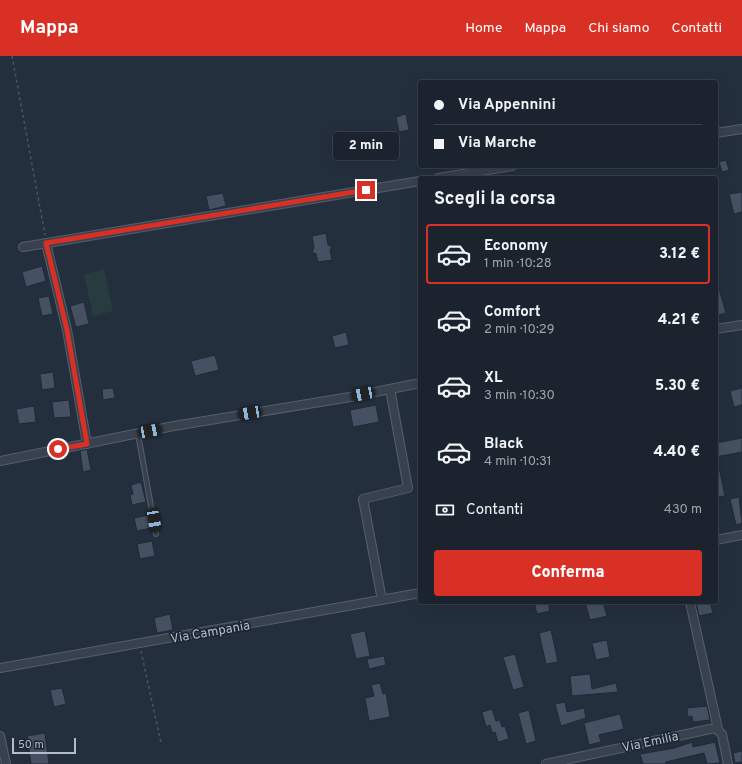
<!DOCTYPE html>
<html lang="it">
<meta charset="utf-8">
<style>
body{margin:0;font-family:Overpass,sans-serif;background:#242b36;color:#f1f3f6;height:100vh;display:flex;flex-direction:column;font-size:15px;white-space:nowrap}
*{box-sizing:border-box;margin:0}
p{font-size:13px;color:#a0a4aa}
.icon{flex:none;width:22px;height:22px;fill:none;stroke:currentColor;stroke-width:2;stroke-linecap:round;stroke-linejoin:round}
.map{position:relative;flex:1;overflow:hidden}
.sheet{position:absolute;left:418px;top:120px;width:300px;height:428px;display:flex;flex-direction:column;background:#1b232e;border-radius:4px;box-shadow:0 4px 16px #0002,0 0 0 1px #39404a}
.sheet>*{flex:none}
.banner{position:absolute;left:418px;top:24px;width:300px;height:88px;border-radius:4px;box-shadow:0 4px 16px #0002,0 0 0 1px #39404a;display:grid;align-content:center;height:88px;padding:0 16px;background:#1b232e}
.scale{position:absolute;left:12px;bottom:10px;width:64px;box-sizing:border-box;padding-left:4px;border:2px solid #b4bcc9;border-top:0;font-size:11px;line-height:14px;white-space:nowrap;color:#b4bcc9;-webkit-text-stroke:3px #1d2633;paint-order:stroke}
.end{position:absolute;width:18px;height:18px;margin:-9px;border:5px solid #d93025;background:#fff;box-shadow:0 0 0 2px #fff}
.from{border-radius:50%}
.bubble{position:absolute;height:28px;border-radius:4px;background:#1b232e;box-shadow:0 4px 16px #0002,0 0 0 1px #39404a;font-size:13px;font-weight:800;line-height:28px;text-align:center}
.car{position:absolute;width:12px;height:24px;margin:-12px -6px;border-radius:5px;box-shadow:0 0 3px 1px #0007;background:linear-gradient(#222 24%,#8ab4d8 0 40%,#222 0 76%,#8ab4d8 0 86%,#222 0)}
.banner b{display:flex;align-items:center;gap:14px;height:38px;font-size:15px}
.banner b+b{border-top:1px solid #39404a}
.banner i{width:10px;height:10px;background:#f1f3f6}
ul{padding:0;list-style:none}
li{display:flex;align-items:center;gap:12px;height:60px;margin:0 8px 6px;padding:0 8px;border:2px solid transparent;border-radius:4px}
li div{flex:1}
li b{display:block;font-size:15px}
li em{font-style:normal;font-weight:800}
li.selected{border-color:#d93025}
li>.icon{width:36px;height:36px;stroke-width:1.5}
h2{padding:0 16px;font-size:18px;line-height:48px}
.pay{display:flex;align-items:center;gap:10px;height:44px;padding:0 16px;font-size:15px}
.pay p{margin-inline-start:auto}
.primary-button{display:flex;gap:8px;margin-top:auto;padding:8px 16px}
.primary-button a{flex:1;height:46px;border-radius:4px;background:#d93025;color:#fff;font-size:16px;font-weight:800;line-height:46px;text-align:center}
header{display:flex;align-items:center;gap:24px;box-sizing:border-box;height:56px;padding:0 20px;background:#d93025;color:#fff}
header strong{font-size:19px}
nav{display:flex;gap:22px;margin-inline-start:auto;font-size:14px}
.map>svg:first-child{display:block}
</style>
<header>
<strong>Mappa</strong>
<nav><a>Home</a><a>Mappa</a><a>Chi siamo</a><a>Contatti</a></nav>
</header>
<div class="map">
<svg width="742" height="708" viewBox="0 0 742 708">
<rect width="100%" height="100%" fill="#242f3e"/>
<path fill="#263c3f" d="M104,214L113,255L93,260L84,218Z"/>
<g fill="#455162" stroke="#1f2835">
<path d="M406,58L409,74L399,76L396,61Z"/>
<path d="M726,104L729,114L722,116L719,106Z"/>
<path d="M742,136V156L734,158L729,138Z"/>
<path d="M223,137L226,150L209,154L206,140Z"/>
<path d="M326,177L328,189L332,191L330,194L332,204L318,206L316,198L312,196L314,192L312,180Z"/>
<path d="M42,210L46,225L26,231L22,216Z"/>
<path d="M716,229H718L726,257L716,260Z"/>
<path d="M49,240L53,258L42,260L38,242Z"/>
<path d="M84,246L89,268L76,271L70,250Z"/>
<path d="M346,276L349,289L335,292L332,280Z"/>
<path d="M215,299L219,314L195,320L191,305Z"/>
<path d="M53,316L55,332L42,334L40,318Z"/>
<path d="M113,332L115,342L103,344L102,333Z"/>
<path d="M742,332V349L734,351L730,335Z"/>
<path d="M69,344L71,361L54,362L52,346Z"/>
<path d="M376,349L379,366L353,371L350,354Z"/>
<path d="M34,350L36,366L19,368L16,353Z"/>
<path d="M742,382V396L716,401V387Z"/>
<path d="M87,393L91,414L83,416L80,395Z"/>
<path d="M719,411L725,440L716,441V412Z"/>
<path d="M141,426L146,446L132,449L130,439L133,438L131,429Z"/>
<path d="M739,441L742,467L736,469L730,443Z"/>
<path d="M149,459L151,472L137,475L134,462Z"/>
<path d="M152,485L155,500L140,503L137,488Z"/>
<path d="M534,546H548L550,555L537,558Z"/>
<path d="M585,546H603L607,560L590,564Z"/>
<path d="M696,546H710L713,557L699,560Z"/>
<path d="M170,558L173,574L157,577L154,562Z"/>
<path d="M551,574L558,606L546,608L539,577Z"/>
<path d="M365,575L370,600L356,603L350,578Z"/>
<path d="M607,584L610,601L596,604L592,587Z"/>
<path d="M515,598L524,631L513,634L503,601Z"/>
<path d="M384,600L386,609L369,613L367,603Z"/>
<path d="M590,618L592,633L616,627L618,636L572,640L570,620Z"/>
<path d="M380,627L383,638L386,637L390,661L369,665L365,642L374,640L371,629Z"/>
<path d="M62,632L66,648L54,651L50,634Z"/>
<path d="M565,646L567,656L584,652L586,662L561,670L555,648Z"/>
<path d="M707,650L710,664L693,666L692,660L688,661L687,652Z"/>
<path d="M492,653L496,665L500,664L502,671L505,670L509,683L498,686L495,676L492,677L490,669L486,671L482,656Z"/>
<path d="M529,654L536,685L526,688L518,657Z"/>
<path d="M620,658L624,673L599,679L601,686L589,689L584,667Z"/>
<path d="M45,677L49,708H31L27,680Z"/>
<path d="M692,686L693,691L715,686L720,707L707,708L704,697L666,706V708H643L640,698L675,692Z"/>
<path d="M742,695V706L735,707L733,697Z"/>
</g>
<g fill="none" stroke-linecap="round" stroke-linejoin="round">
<g stroke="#565f6c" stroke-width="6">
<path id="service" d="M138,378L156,478"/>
</g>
<g stroke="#565f6c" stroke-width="10">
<g id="minor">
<path d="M716,77L742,73"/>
<path d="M438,122L512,110"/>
<path d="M46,187L67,274L87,388"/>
<path d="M23,191L420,125"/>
<path d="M716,273L742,269"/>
<path d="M0,405L174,370L350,341L420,327"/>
<path d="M716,484L742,479"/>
<path d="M382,544L363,443L408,432L390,333"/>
<path d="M690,546L718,673"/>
<path d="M0,612L420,537"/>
<path d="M0,680L6,708"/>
<path d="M546,708L715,672L722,678L728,708"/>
</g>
</g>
<g stroke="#44595c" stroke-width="1.5" stroke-dasharray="3 3" stroke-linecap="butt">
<path d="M12,0L45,179"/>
<path d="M141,595L161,687"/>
</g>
<use href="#service" stroke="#38414e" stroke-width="4"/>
<use href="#minor" stroke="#38414e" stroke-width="8"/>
</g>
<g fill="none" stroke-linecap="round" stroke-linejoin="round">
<path stroke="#d93025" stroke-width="5" d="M58,393L87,388L67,274L46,187L366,134"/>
</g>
<g text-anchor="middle" stroke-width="3.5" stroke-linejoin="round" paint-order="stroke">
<g font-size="13" fill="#b4bcc9" stroke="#1d2633">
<text transform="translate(210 575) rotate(-10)" y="5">Via Campania</text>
<text transform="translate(650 685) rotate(-12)" y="5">Via Emilia</text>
</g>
</g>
</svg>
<div class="scale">50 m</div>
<i class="end from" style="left:58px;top:393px"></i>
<i class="end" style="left:366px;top:134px"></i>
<div class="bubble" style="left:333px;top:76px;width:66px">2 min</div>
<i class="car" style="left:363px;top:338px;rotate:259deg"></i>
<i class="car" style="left:250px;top:357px;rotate:260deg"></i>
<i class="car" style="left:150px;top:375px;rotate:79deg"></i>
<i class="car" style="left:154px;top:464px;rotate:170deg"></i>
<div class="banner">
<b><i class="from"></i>Via Appennini</b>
<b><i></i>Via Marche</b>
</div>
<section class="sheet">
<h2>Scegli la corsa</h2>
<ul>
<li class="selected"><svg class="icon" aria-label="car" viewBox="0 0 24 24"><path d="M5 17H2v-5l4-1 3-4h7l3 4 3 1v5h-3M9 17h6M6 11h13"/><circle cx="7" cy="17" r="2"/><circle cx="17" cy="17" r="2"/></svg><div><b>Economy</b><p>1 min · 10:28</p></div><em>3.12 €</em></li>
<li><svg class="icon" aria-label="car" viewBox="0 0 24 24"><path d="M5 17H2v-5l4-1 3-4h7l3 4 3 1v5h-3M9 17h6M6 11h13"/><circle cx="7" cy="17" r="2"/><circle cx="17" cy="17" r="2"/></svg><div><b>Comfort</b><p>2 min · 10:29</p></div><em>4.21 €</em></li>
<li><svg class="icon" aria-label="car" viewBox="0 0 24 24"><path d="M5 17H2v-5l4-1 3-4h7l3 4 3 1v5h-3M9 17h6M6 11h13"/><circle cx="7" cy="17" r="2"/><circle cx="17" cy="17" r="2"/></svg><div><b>XL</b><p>3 min · 10:30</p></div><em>5.30 €</em></li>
<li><svg class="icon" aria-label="car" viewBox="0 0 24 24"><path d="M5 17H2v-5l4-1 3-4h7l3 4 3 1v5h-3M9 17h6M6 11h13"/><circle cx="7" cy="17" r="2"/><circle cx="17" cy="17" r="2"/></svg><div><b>Black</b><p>4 min · 10:31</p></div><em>4.40 €</em></li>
</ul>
<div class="pay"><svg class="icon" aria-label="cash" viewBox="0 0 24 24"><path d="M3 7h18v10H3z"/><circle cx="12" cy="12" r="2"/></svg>Contanti<p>430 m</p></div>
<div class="primary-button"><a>Conferma</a></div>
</section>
</div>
